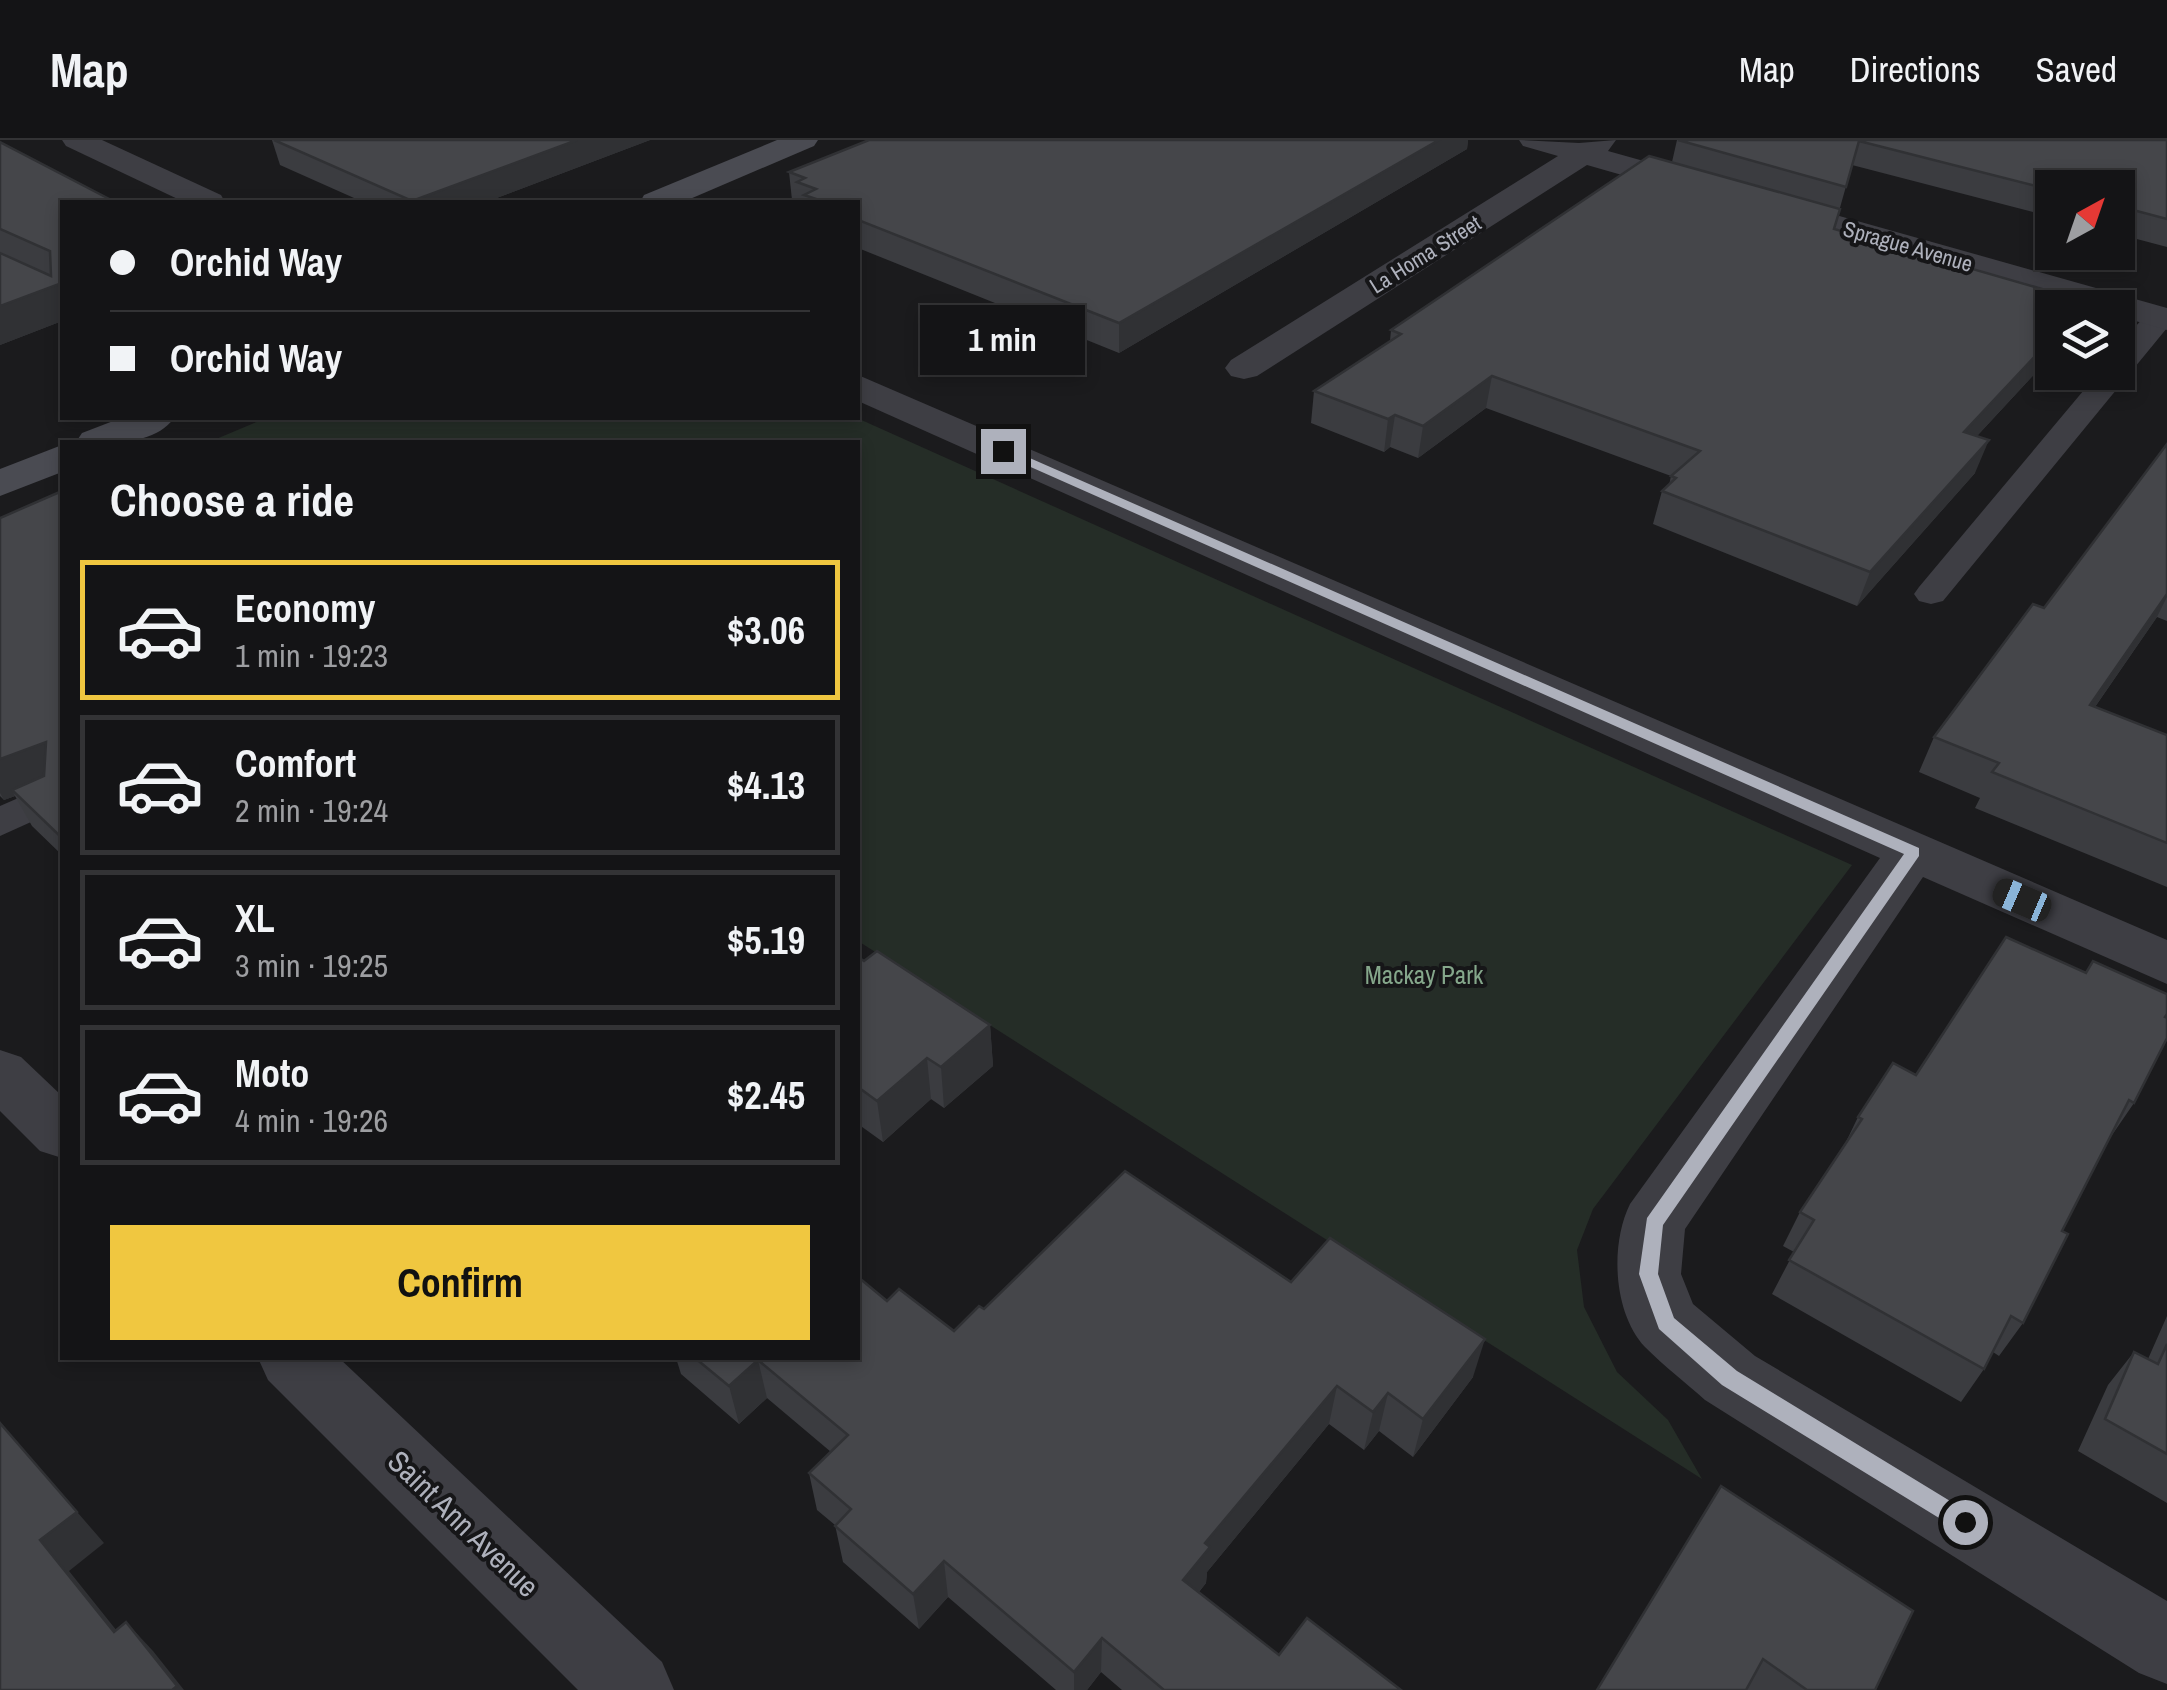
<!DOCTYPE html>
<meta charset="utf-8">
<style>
body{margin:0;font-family:"Archivo Narrow",sans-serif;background:#1d1d1f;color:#f1f3f6;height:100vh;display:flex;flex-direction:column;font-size:38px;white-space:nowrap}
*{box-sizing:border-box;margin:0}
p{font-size:32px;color:#9d9ea1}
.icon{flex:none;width:55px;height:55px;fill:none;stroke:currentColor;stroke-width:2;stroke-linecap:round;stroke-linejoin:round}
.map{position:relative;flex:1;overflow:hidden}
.panel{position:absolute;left:60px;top:300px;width:800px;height:920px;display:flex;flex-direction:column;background:#141416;border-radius:0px;box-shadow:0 5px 15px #0003,0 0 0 2px #333335}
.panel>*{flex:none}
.hud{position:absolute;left:60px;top:60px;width:800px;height:220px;border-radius:0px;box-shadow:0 5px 15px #0003,0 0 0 2px #333335;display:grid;align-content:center;height:220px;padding:0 50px;background:#141416}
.needle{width:65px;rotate:40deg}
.fabs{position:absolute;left:2035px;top:30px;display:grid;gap:20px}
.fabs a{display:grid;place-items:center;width:100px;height:100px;border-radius:0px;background:#141416;box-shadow:0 5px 15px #0003,0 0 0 2px #333335;font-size:50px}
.end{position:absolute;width:45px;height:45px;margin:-22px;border:12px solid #aeb1bc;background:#111;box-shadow:0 0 0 5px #111}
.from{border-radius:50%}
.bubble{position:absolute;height:70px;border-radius:0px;background:#141416;box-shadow:0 5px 15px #0003,0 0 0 2px #333335;font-size:32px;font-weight:700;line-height:70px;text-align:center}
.car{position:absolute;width:30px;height:60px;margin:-30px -15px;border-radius:12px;box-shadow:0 0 8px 2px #0007;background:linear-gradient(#222 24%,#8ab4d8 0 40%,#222 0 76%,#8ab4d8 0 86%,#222 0)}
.hud b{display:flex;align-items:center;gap:35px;height:95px;font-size:38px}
.hud b+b{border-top:2px solid #333335}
.hud i{width:25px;height:25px;background:#f1f3f6}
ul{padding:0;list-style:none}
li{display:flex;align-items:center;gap:30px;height:140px;margin:0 20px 15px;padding:0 30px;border:5px solid #333335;border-radius:0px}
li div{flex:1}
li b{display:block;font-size:38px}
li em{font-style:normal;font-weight:700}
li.current{border-color:#f0c740}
li>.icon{width:90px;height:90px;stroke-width:1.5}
h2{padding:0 50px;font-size:45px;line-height:120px}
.cta{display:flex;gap:20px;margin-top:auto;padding:20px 50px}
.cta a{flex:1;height:115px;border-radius:0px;background:#f0c740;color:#111;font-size:40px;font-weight:700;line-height:115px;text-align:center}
header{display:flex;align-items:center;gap:60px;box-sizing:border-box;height:140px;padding:0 50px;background:#141416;border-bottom:2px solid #333335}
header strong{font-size:48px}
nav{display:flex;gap:55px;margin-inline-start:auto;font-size:35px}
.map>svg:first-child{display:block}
</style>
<header>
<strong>Map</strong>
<nav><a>Map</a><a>Directions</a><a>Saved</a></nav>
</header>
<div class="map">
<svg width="2167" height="1550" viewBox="0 0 2167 1550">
<rect width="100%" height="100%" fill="#1b1b1d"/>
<path fill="#252d27" d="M266,278H857L1852,725L1593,1069L1577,1110L1584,1167L1617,1232L1668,1280L1702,1339L858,801V302H209Z"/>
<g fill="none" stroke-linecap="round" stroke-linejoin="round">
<g fill="#3e3e44" fill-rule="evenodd">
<path d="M2161,169L2167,170V188L1943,461L1931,464L1919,461L1914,454L1919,447L2099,232H2118C2118,209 2136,175 2161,169Z"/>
<path d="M62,639V668L0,696V666Z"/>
</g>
<g fill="#3e3e44" fill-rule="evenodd">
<path d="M62,0H102L221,55L225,62H184L66,6Z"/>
<path d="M1519,0L1579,3L1616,0L1608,11L2167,168V190L2118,176V168H2087L1587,25L1257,236L1244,239L1231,236L1225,228L1231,220L1558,16L1523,6Z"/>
<path d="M858,235L2167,800V844L1923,737L1685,1089L1681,1134L1693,1164L1755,1216L2167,1461V1544L2139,1533L1705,1260C1686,1243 1664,1226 1645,1207C1613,1173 1610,1104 1630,1064L1880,718L858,261Z"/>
<path d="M0,910L21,917L62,956V1018L40,1011L0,971Z"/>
<path d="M258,1218H339L662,1522L674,1550H578L268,1240Z"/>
</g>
<g fill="#4a4b52" fill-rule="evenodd">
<path d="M777,0H818L814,6L683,62H640L644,55Z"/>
<path d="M121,278H174C154,306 106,304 76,302L82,293Z"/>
<path d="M62,305V332L0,356V329Z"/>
</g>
</g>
<g fill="#3b3c40">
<path d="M272,0H650L486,62H363L280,25Z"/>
<path d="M869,0H1468L1467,9L1119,213L858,108V62H798L792,60L789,32Z"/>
<path d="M1677,0H2167V107L2118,94V48H2052V77L1852,25L1834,89L2052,215L1977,296L1975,333L1857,466L1653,384L1662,351L1669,345L1671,336L1486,268L1418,318L1390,307L1384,312L1311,283L1314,251L1390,201L1391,190L1672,22Z"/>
<path d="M0,2L115,62L62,181L0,205Z"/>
<path d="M2167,304V481L2157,477L2095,567L2167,595V747L1975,668L1980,658L1919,632L1934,597L2044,468Z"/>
<path d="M62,351V715L32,686L15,656L4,660L0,656V378Z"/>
<path d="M2006,797L2134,963L2110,998L2062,1091L2023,1183L1999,1216L1993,1212L1984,1229L1961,1262L1772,1154L1794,1112L1783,1106L1800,1072L1844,1006L1858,977L1916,935Z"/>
<path d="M858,817L990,885L993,926L944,968L931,959L883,1002L858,984Z"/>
<path d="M1291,1142L1473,1237L1413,1317L1379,1291L1364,1310L1329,1284L1207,1432L1206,1443L1199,1452L1279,1515L1401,1550H1122L1101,1532L1087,1550H1056L948,1457L919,1489L843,1422L835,1385L817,1370L809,1333L831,1312L767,1258L739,1284L681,1234L676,1218H858L887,1161L954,1191L984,1169Z"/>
<path d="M2167,1176V1363L2078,1311L2108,1245L2134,1212L2148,1219Z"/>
<path d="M1721,1346L1875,1550H1597Z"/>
</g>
<g fill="#303134">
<path d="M577,0H650L486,62H412V61Z"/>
<path d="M1439,0H1468L1467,9L1119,213V183Z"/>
<path d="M62,143V181L0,205V166Z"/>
<path d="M2052,198V215L1951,324L1964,292Z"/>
<path d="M1492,236L1486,268L1418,318L1423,286Z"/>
<path d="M1395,275L1390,307L1384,312L1388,279Z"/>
<path d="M1989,300L1975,333L1857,466L1870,432Z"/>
<path d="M2167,454V457L2157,477L2072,600L2090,565Z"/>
<path d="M46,602L62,632L12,650L15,656L4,660L0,653V619Z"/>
<path d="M990,885L993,926L944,968L941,927Z"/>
<path d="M927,918L931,959L883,1002L877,961Z"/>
<path d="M1485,1199L1473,1237L1413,1317L1423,1279Z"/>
<path d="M758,1220L767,1258L739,1284L729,1246Z"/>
<path d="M1337,1246L1329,1284L1207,1432L1206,1443L1180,1475L1183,1440L1205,1403Z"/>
<path d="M1388,1253L1379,1291L1364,1310L1373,1272Z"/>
<path d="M0,1283L104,1403L69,1431L141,1521L114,1492L40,1400Z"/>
<path d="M944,1421L948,1457L919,1489L913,1454Z"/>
<path d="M126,1482L153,1511L184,1550H172Z"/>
<path d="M1102,1498L1101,1532L1087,1550H1074V1532Z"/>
</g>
<g fill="#45464a" stroke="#303134" stroke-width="2.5">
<path d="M274,0H577L412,61Z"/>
<path d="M869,0H1439L1119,183L858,80V62H825L804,55L816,49L797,42L805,38L789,32Z"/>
<path d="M1678,0H2167V79L2118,66V48H2052V50L1859,1L1846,47Z"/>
<path d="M0,2L115,62H62V143L0,166V113L51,136L50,111L0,89Z"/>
<path d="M1649,16L1840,69L1834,89L2087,162L2081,168H2052V198L1964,292L1989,300L1870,432L1662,351L1676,338L1671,336L1700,311L1492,236L1423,286L1395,275L1388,279L1314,251L1401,194L1391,190Z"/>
<path d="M2167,304V454L2090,565L2167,595V703L1992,632L1999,623L1934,597L2033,464L2044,468Z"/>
<path d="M62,351V698L12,650L44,636L46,602L0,619V378Z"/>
<path d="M2006,797L2086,833L2093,821L2167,854V874L2165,877L2167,878V898L2134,963L2129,960L2062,1091L2068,1094L2023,1183L2011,1176L1984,1229L1789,1120L1814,1080L1800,1072L1862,979L1858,977L1893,923L1916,935Z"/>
<path d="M877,811L990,885L941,927L927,918L877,961L858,947V817L864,821Z"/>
<path d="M1125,1031L1291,1142L1330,1098L1485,1199L1423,1279L1388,1253L1373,1272L1337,1246L1205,1403L1210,1407L1183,1440L1279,1515L1307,1478L1401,1550H1164L1102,1498L1074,1532L944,1421L913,1454L835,1386L851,1369L809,1333L848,1295L758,1220L729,1246L695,1218H858V1137L887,1161L899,1149L954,1191L979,1166L984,1169Z"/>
<path d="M2167,1204V1314L2105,1279L2134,1212L2158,1224Z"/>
<path d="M0,1283L77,1372L40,1400L114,1492L126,1482L177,1546L172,1550H0Z"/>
<path d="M1721,1346L1913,1471L1875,1550H1807L1763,1519L1746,1550H1597Z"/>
</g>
<path fill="#aeb1bc" d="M999,308H1007L1919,708V716L1663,1085L1658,1134L1674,1178L1737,1231L1973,1375L1976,1382L1973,1389L1965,1392L1957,1389L1722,1245L1659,1189L1639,1134L1647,1078L1904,714L999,313Z"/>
<g text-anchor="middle" stroke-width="8" stroke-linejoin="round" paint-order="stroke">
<g font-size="22" fill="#aeb1bc" stroke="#161618">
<text transform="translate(1908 106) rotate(16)" y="8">Sprague Avenue</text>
<text transform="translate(1425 114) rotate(-32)" y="8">La Homa Street</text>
</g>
<g font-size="25" fill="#85a78b" stroke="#161618">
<text x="1424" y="844">Mackay Park</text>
</g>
<g font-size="30" fill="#aeb1bc" stroke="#161618">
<text transform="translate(463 1384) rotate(44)" y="10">Saint Ann Avenue</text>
</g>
</g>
</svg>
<div class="fabs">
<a><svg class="needle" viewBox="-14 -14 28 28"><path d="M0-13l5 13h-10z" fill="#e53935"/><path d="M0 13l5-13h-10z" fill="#9d9ea1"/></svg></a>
<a><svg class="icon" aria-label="layers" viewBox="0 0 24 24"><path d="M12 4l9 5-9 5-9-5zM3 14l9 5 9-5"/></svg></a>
</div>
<i class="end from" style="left:1965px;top:1382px"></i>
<i class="end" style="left:1003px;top:311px"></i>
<div class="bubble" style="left:920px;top:165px;width:165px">1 min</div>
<i class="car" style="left:2022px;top:760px;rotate:293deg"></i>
<div class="hud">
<b><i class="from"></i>Orchid Way</b>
<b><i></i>Orchid Way</b>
</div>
<section class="panel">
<h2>Choose a ride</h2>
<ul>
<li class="current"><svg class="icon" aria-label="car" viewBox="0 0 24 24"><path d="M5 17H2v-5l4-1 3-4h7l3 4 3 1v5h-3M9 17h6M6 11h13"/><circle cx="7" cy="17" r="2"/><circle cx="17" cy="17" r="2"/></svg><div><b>Economy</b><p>1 min · 19:23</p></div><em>$3.06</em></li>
<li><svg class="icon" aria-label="car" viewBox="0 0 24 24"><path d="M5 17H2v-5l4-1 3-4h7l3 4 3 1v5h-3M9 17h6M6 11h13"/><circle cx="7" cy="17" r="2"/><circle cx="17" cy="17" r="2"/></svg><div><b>Comfort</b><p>2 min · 19:24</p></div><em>$4.13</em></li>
<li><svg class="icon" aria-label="car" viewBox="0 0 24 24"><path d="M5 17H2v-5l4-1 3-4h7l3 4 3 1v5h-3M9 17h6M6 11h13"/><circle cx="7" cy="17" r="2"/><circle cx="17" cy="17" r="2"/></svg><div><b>XL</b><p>3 min · 19:25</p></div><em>$5.19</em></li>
<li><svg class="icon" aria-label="car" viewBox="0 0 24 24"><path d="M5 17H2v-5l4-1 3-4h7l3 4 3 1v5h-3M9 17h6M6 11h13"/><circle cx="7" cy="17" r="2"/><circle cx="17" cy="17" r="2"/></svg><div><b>Moto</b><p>4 min · 19:26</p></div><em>$2.45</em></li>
</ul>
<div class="cta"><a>Confirm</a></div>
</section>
</div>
